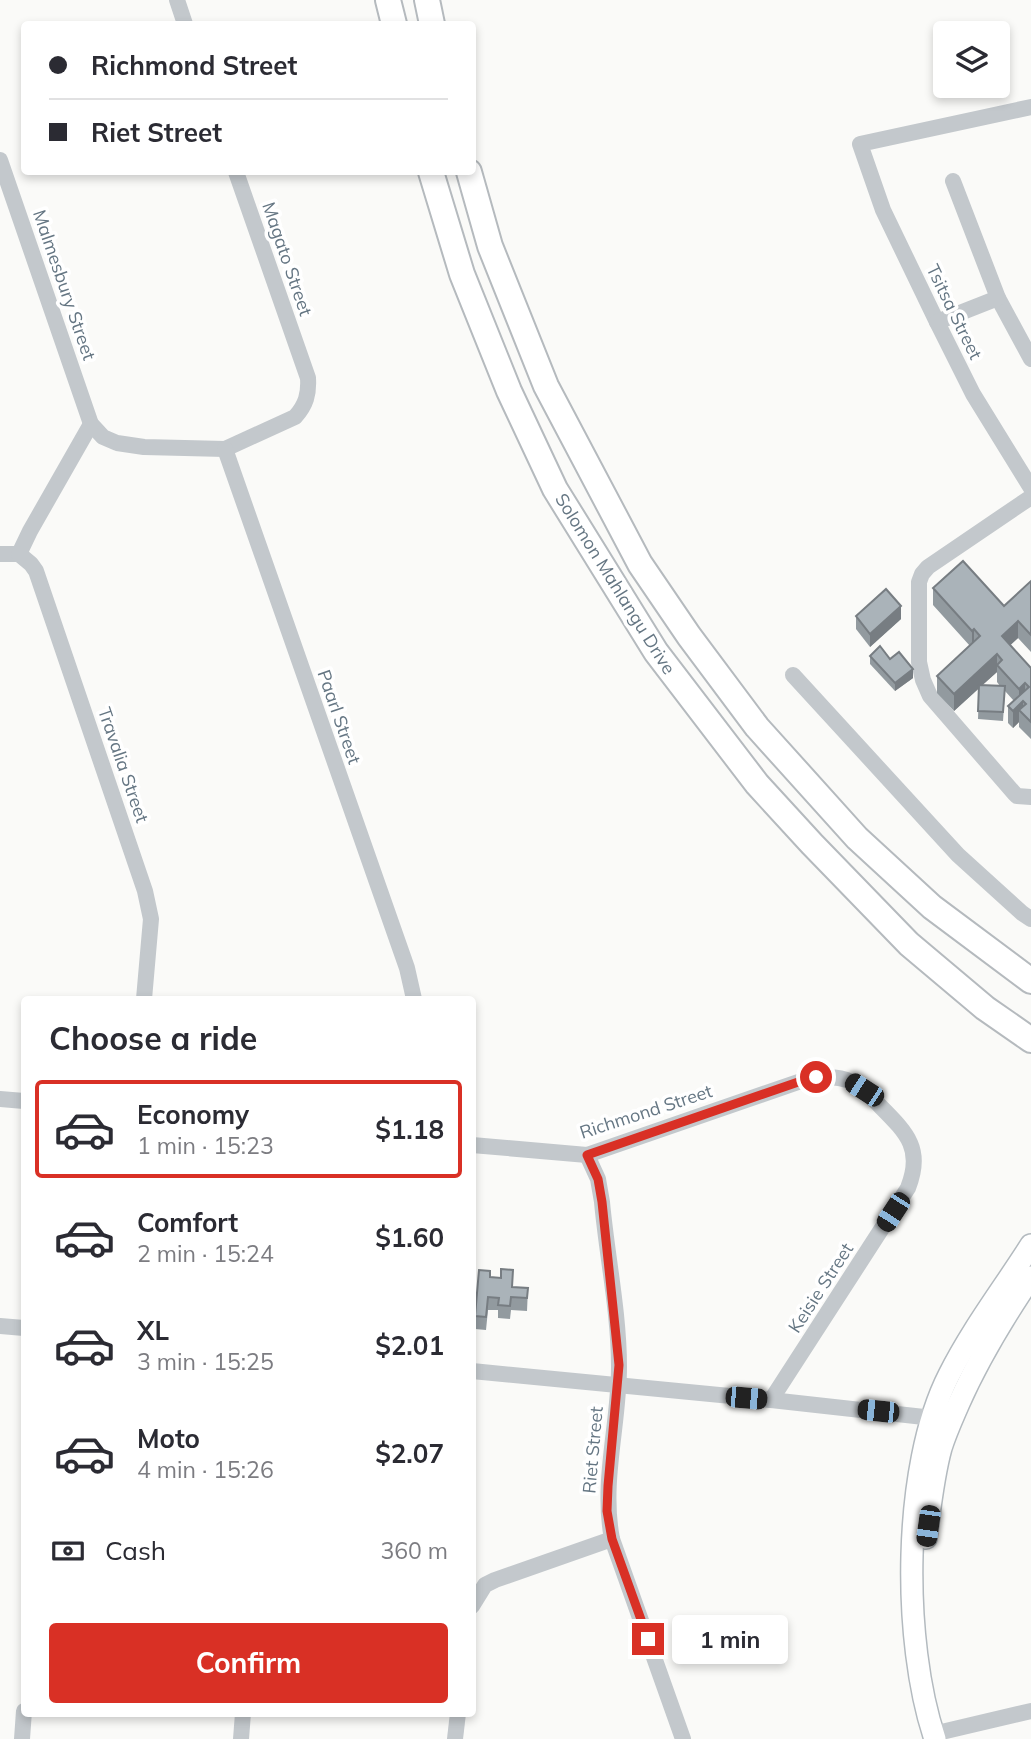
<!DOCTYPE html>
<meta charset="utf-8">
<style>
body{margin:0;font-family:Mulish,sans-serif;background:#f2f2f3;color:#2b2b33;height:100vh;display:flex;flex-direction:column;font-size:26px;white-space:nowrap}
*{box-sizing:border-box;margin:0}
p{font-size:23px;color:#7c7c81}
.icon{flex:none;width:38px;height:38px;fill:none;stroke:currentColor;stroke-width:2;stroke-linecap:round;stroke-linejoin:round}
.map{position:relative;flex:1;overflow:hidden}
.details{position:absolute;left:21px;top:996px;width:455px;height:721px;display:flex;flex-direction:column;background:#fff;border-radius:7px;box-shadow:0 4px 10px #0003}
.details>*{flex:none}
.top-card{position:absolute;left:21px;top:21px;width:455px;height:154px;border-radius:7px;box-shadow:0 4px 10px #0003;display:grid;align-content:center;height:154px;padding:0 28px;background:#fff}
.buttons{position:absolute;left:933px;top:21px;display:grid;gap:14px}
.buttons a{display:grid;place-items:center;width:77px;height:77px;border-radius:7px;background:#fff;box-shadow:0 4px 10px #0003;font-size:35px}
.end{position:absolute;width:32px;height:32px;margin:-16px;border:9px solid #d93025;background:#fff;box-shadow:0 0 0 4px #fff}
.from{border-radius:50%}
.bubble{position:absolute;height:49px;border-radius:7px;background:#fff;box-shadow:0 4px 10px #0003;font-size:23px;font-weight:700;line-height:49px;text-align:center}
.car{position:absolute;width:21px;height:42px;margin:-21px -10px;border-radius:9px;box-shadow:0 0 5px 2px #0007;background:linear-gradient(#222 24%,#8ab4d8 0 40%,#222 0 76%,#8ab4d8 0 86%,#222 0)}
.top-card b{display:flex;align-items:center;gap:24px;height:66px;font-size:26px}
.top-card b+b{border-top:2px solid #e1e1e2}
.top-card i{width:18px;height:18px;background:#2b2b33}
ul{padding:0;list-style:none}
li{display:flex;align-items:center;gap:21px;height:98px;margin:0 14px 10px;padding:0 14px;border:4px solid transparent;border-radius:7px}
li div{flex:1}
li b{display:block;font-size:26px}
li em{font-style:normal;font-weight:700}
li.current{border-color:#d93025}
li>.icon{width:63px;height:63px;stroke-width:1.5}
h2{padding:0 28px;font-size:32px;line-height:84px}
.pay{display:flex;align-items:center;gap:18px;height:77px;padding:0 28px;font-size:26px}
.pay p{margin-inline-start:auto}
.button{display:flex;gap:14px;margin-top:auto;padding:14px 28px}
.button a{flex:1;height:80px;border-radius:7px;background:#d93025;color:#fff;font-size:28px;font-weight:700;line-height:80px;text-align:center}
.map>svg:first-child{display:block}
</style>
<div class="map">
<svg width="1031" height="1739" viewBox="0 0 1031 1739">
<rect width="100%" height="100%" fill="#fafaf8"/>
<g fill="none" stroke-linecap="round" stroke-linejoin="round">
<g stroke="#b3babf" stroke-width="24">
<g id="secondary">
<path d="M926,1538C930,1508 933,1477 941,1448C946,1432 953,1417 959,1403C979,1358 1004,1317 1031,1277"/>
<path d="M935,1739C902,1642 902,1467 949,1375C972,1329 1003,1289 1031,1245"/>
</g>
</g>
<g stroke="#b5babe" stroke-width="28">
<g id="primary">
<path d="M388,0L394,24"/>
<path d="M427,0L432,24"/>
<path d="M431,172L462,274L509,391L555,489L656,652L757,784L812,844L909,944L985,1008L1031,1040"/>
<path d="M469,172L490,246L546,386L640,564L689,636L757,727L857,838L932,907L1031,981"/>
</g>
</g>
<g stroke="#c3c8cc" stroke-width="16">
<path d="M177,0L185,24"/>
<path d="M1031,107L860,144L883,210L937,322L973,394L1031,488"/>
<path d="M0,160L91,424L103,437L117,443L144,447L225,449L295,417C306,405 309,394 308,378L236,172"/>
<path d="M998,298L1031,359"/>
<path d="M937,322L998,298L953,181"/>
<path d="M225,449L407,968L414,999"/>
<path d="M1031,497L928,567L922,574L919,582V662L923,680L930,696L1014,793L1017,796L1031,797"/>
<path d="M0,554H19L30,531L91,424"/>
<path d="M19,554L31,564L36,571L145,891L151,919L144,999"/>
<path d="M793,675L958,855L1022,913L1031,919"/>
<path d="M0,1099L24,1101"/>
<path d="M472,1145L587,1155L804,1080C820,1077 836,1075 852,1082C864,1088 873,1099 881,1107C908,1134 923,1150 908,1188L771,1400"/>
<path d="M587,1155L598,1179L602,1202C607,1257 619,1312 619,1367C619,1425 601,1481 612,1539L683,1739"/>
<path d="M0,1326L24,1328"/>
<path d="M472,1371L771,1400L942,1419"/>
<path d="M472,1606L485,1585L495,1580L612,1539"/>
<path d="M933,1734L1031,1711"/>
<path d="M22,1739L24,1711"/>
<path d="M241,1739L243,1713"/>
<path d="M455,1739L458,1713"/>
</g>
<use href="#secondary" stroke="#fff" stroke-width="21"/>
<use href="#primary" stroke="#fff" stroke-width="24"/>
</g>
<g fill="#929a9f" fill-rule="evenodd">
<path d="M1031,581V652L1018,638L1010,645L1031,668V739L1019,727V722L1013,728L1008,723V706L1014,701L1005,691L1003,721L978,719L979,688L954,711L937,693V676L970,646L933,605V588L1004,606ZM997,672V682L1000,686L982,685Z"/>
<path d="M856,616L901,619L870,647L856,629Z"/>
<path d="M870,656L890,659L913,678L895,691L870,664Z"/>
<path d="M490,1277L513,1287L528,1288L527,1311L511,1310L510,1319L498,1318V1310H488L486,1330L475,1329V1316Z"/>
</g>
<g fill="#777d82">
<path d="M901,606V619L870,647V634Z"/>
<path d="M1018,621V638L1002,653V636Z"/>
<path d="M974,629V646L972,648V631Z"/>
<path d="M997,654V672L954,711V694Z"/>
<path d="M913,669V678L895,691V683Z"/>
<path d="M1025,683V700L1023,702V714L1019,710V722L1013,728V711L1019,706V689Z"/>
</g>
<g fill="#aab3b9" stroke="#777d82" stroke-width="2">
<path d="M963,561L1004,606L1031,581V635L1018,621L1002,636L1031,668V722L1019,710L1026,704L1023,701L1013,711L1008,706L1029,687L1025,683L1019,689L997,665L1002,660L997,654L954,694L937,676L980,636L974,629L972,631L933,588Z"/>
<path d="M886,589L901,606L870,634L856,616Z"/>
<path d="M880,646L890,659L899,652L913,669L895,683L870,656Z"/>
<path d="M979,685L1005,686L1003,712L978,711Z"/>
<path d="M501,1269L513,1270L512,1287L528,1288L527,1298L511,1297L510,1306L498,1305L499,1298L488,1297L486,1317L475,1316L479,1270L490,1271V1277L501,1278Z"/>
</g>
<g fill="none" stroke-linecap="round" stroke-linejoin="round">
<path stroke="#d93025" stroke-width="9" d="M648,1639L612,1539L607,1511L608,1486L619,1365L602,1202L598,1179L587,1155L804,1080L816,1077"/>
</g>
<g text-anchor="middle" stroke-width="7" stroke-linejoin="round" paint-order="stroke">
<g font-size="18" fill="#657683" stroke="#fff">
<text transform="translate(287 259) rotate(71)" y="6">Magato Street</text>
<text transform="translate(64 285) rotate(71)" y="6">Malmesbury Street</text>
<text transform="translate(954 312) rotate(64)" y="6">Tsitsa Street</text>
<text transform="translate(615 584) rotate(58)" y="6">Solomon Mahlangu Drive</text>
<text transform="translate(339 717) rotate(71)" y="6">Paarl Street</text>
<text transform="translate(123 765) rotate(71)" y="6">Travalia Street</text>
<text transform="translate(646 1112) rotate(-18)" y="6">Richmond Street</text>
<text transform="translate(821 1288) rotate(-57)" y="6">Keisie Street</text>
<text transform="translate(593 1450) rotate(-85)" y="6">Riet Street</text>
</g>
</g>
</svg>
<div class="buttons">
<a><svg class="icon" aria-label="layers" viewBox="0 0 24 24"><path d="M12 4l9 5-9 5-9-5zM3 14l9 5 9-5"/></svg></a>
</div>
<i class="end from" style="left:816px;top:1077px"></i>
<i class="end" style="left:648px;top:1639px"></i>
<div class="bubble" style="left:672px;top:1615px;width:116px">1 min</div>
<i class="car" style="left:864px;top:1090px;rotate:303deg"></i>
<i class="car" style="left:893px;top:1212px;rotate:213deg"></i>
<i class="car" style="left:746px;top:1398px;rotate:95deg"></i>
<i class="car" style="left:878px;top:1411px;rotate:276deg"></i>
<i class="car" style="left:928px;top:1526px;rotate:188deg"></i>
<div class="top-card">
<b><i class="from"></i>Richmond Street</b>
<b><i></i>Riet Street</b>
</div>
<section class="details">
<h2>Choose a ride</h2>
<ul>
<li class="current"><svg class="icon" aria-label="car" viewBox="0 0 24 24"><path d="M5 17H2v-5l4-1 3-4h7l3 4 3 1v5h-3M9 17h6M6 11h13"/><circle cx="7" cy="17" r="2"/><circle cx="17" cy="17" r="2"/></svg><div><b>Economy</b><p>1 min · 15:23</p></div><em>$1.18</em></li>
<li><svg class="icon" aria-label="car" viewBox="0 0 24 24"><path d="M5 17H2v-5l4-1 3-4h7l3 4 3 1v5h-3M9 17h6M6 11h13"/><circle cx="7" cy="17" r="2"/><circle cx="17" cy="17" r="2"/></svg><div><b>Comfort</b><p>2 min · 15:24</p></div><em>$1.60</em></li>
<li><svg class="icon" aria-label="car" viewBox="0 0 24 24"><path d="M5 17H2v-5l4-1 3-4h7l3 4 3 1v5h-3M9 17h6M6 11h13"/><circle cx="7" cy="17" r="2"/><circle cx="17" cy="17" r="2"/></svg><div><b>XL</b><p>3 min · 15:25</p></div><em>$2.01</em></li>
<li><svg class="icon" aria-label="car" viewBox="0 0 24 24"><path d="M5 17H2v-5l4-1 3-4h7l3 4 3 1v5h-3M9 17h6M6 11h13"/><circle cx="7" cy="17" r="2"/><circle cx="17" cy="17" r="2"/></svg><div><b>Moto</b><p>4 min · 15:26</p></div><em>$2.07</em></li>
</ul>
<div class="pay"><svg class="icon" aria-label="cash" viewBox="0 0 24 24"><path d="M3 7h18v10H3z"/><circle cx="12" cy="12" r="2"/></svg>Cash<p>360 m</p></div>
<div class="button"><a>Confirm</a></div>
</section>
</div>
